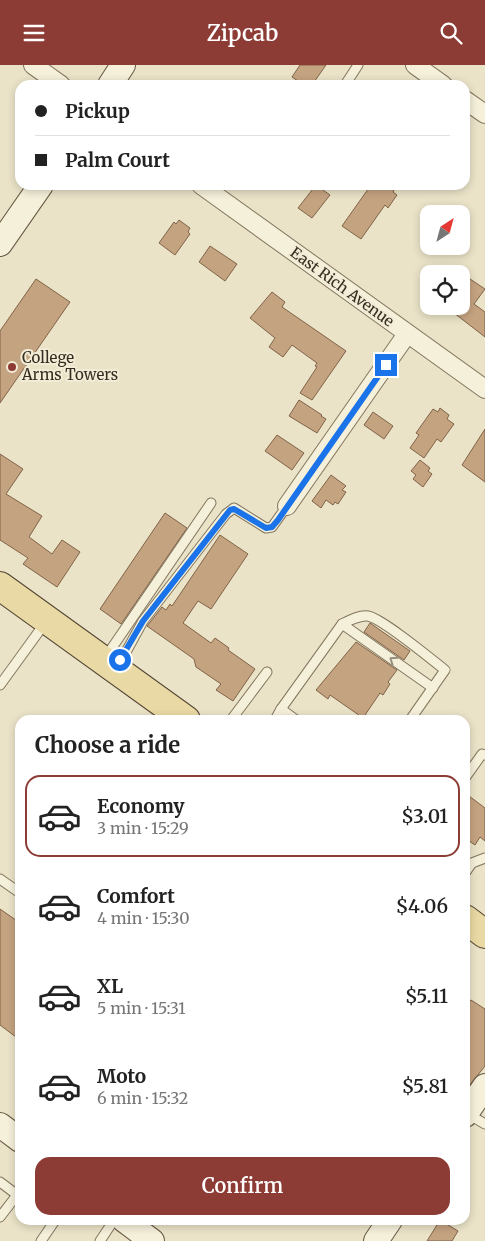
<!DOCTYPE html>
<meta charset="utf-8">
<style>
body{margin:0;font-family:Merriweather,serif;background:#f6f6f6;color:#222;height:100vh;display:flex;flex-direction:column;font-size:19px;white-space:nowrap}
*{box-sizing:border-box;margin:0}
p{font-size:16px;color:#767676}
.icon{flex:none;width:28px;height:28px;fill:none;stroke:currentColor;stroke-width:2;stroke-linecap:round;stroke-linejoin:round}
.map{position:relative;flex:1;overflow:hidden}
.side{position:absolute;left:15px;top:650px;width:455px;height:510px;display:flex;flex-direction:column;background:#fff;border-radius:15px;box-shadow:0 2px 8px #0003}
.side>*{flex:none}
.hud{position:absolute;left:15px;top:15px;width:455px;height:110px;border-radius:15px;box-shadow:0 2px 8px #0003;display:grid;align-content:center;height:110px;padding:0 20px;background:#fff}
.needle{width:32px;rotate:36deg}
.controls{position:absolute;left:420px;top:140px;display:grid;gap:10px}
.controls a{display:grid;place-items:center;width:50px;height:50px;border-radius:10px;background:#fff;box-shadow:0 2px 8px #0003;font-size:25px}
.end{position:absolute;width:22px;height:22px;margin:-11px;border:6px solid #1a73e8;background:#fff;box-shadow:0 0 0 2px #fff}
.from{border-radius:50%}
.hud b{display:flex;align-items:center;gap:18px;height:48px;font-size:19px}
.hud b+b{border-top:1px solid #e0e0e0}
.hud i{width:12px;height:12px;background:#222}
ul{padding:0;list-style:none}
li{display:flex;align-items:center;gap:15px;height:82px;margin:0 10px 8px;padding:0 10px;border:2px solid transparent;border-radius:15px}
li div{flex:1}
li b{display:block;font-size:19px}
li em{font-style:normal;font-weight:600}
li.selected{border-color:#8d3b35}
li>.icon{width:45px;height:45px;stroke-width:1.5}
h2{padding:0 20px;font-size:22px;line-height:60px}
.button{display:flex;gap:10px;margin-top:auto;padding:10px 20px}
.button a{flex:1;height:58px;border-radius:15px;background:#8d3b35;color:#fff;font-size:20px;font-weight:600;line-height:58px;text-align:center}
header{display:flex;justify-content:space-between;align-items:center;height:65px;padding:0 20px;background:#8d3b35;color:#fff;font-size:22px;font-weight:600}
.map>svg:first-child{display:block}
</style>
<header><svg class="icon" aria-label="menu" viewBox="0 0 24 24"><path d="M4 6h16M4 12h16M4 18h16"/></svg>Zipcab<svg class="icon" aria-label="search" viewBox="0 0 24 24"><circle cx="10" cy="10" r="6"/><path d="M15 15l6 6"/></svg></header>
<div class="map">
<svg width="485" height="1176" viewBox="0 0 485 1176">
<rect width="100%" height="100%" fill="#eae3c8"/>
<g fill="#c4a381" stroke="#816347">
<path d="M300,0H326L312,20H304L292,12Z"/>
<path d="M316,120L330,130L312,153L298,143Z"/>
<path d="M371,120H397L393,127L397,130L388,143L385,140L361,174L342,161Z"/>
<path d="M179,155L190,163L188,167L190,169L175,190L159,178L174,157L176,159Z"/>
<path d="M210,181L237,199L225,216L199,197Z"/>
<path d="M461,208L485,224L474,239L485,247V272L445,241H461Z"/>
<path d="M36,214L70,237L0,338V266Z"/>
<path d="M272,227L285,237L282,242L346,286L312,335L300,328L317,302L315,301L317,298L292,280L283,292L269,282L275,273L250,253Z"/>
<path d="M299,335L322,350L321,351L326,354L317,368L289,351Z"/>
<path d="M440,343L449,350L447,354L454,359L441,377L437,374L424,393L410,383L419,370L416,368L433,344L438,347Z"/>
<path d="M373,347L393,361L384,374L364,360Z"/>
<path d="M485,364V417L462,400Z"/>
<path d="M277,370L304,388L292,405L265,386Z"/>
<path d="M0,389L23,404L6,429L42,451L29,472L52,489L62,475L80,487L57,522L23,499L28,493L0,475Z"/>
<path d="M420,395L430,403L428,406L432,409L423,422L413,414L416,410L411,406Z"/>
<path d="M331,410L346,421L342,425L346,427L338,439L335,437L333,440L326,435L321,443L312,436Z"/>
<path d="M165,448L187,463L121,559L100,544Z"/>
<path d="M220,470L248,489L211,544L198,536L183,558L211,578L215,573L229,583L228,585L255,604L233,636L216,625L221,619L196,602L194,594L147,561L162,542L166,545L170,539L172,541Z"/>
<path d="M370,558L410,586L404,595L364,567Z"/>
<path d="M356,577L397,605L388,617L390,619L383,630L380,628L363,653L330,630L328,634L316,625Z"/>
<path d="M465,728L485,743V776L480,772L475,780L465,773Z"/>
<path d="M0,844L20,858V975L0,960Z"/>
<path d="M471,935L485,944V1001L465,1026V943Z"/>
<path d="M440,1155L458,1166L452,1176H427Z"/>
</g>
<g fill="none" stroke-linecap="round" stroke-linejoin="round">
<g stroke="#84765f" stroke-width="11">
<g id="lane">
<path d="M345,20L358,0"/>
<path d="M342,559L433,623"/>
<path d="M105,593L211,438"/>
<path d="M115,601L126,587L143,556L226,449L234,443L266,463L272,462L287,441"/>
<path d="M0,620L45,558"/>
<path d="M281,644L296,655"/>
<path d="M231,655L267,607"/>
<path d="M275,655L281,644L342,559C350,555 359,550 368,551C383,554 431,594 445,605L410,655"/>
<path d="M465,713L482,689L485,690"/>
<path d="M465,808L472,798L485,793"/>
<path d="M0,814L20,828"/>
<path d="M468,1049L485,1059"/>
<path d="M0,1117L20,1132"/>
<path d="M0,1152L17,1130"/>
<path d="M41,1176L54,1157L52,1155"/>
<path d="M100,1176L114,1155"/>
</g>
</g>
<g stroke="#84765f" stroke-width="20">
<g id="street">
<path d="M33,0L61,20"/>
<path d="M415,0L443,20"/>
<path d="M465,35L485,49"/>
<path d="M201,120L485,324"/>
<path d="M287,441L407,269"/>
</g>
</g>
<g stroke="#665742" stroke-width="26">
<g id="secondary">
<path d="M110,20L123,0"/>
<path d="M0,179L41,120"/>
<path d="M465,1050L485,1021"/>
<path d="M0,1060L20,1075"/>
<path d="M124,1155L152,1176"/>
<path d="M376,1176L390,1155"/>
</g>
</g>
<g stroke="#524432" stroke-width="30">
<g id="primary">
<path d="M0,521L186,655"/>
<path d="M465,854L485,869"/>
</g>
</g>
<use href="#lane" stroke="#f5f0da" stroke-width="9"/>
<use href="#street" stroke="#f5f0da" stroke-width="18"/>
<use href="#secondary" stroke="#f5f0da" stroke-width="24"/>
<use href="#primary" stroke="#e9d9a4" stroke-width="28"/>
</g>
<defs><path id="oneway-chevron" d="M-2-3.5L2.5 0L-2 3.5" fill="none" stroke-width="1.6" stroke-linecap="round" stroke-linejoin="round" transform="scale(1.25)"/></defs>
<use stroke="#968e7e" href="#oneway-chevron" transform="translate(393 595) rotate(-145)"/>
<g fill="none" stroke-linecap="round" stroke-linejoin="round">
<path stroke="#1a73e8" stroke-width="6" d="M120,595L143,556L230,445L234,444L266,463L272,462L278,455L386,300"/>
</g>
<circle fill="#8d3b35" stroke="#f2ecd6" stroke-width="2" cx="12" cy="302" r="5"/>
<g text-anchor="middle" stroke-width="4" stroke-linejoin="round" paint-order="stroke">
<g font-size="15" fill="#362d21" stroke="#f2ecd6">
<text transform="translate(342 222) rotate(36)" y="5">East Rich Avenue</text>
</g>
<g font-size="15" fill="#362d21" stroke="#f2ecd6" text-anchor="start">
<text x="22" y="298">College<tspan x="22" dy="17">Arms Towers</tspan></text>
</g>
</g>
</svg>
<div class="controls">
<a><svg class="needle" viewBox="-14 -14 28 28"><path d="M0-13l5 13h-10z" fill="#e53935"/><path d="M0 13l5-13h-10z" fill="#767676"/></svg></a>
<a><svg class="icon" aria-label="locate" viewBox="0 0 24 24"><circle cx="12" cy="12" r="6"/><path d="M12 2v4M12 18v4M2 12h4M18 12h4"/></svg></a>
</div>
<i class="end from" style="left:120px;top:595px"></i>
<i class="end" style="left:386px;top:300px"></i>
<div class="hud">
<b><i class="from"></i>Pickup</b>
<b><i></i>Palm Court</b>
</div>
<section class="side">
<h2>Choose a ride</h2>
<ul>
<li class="selected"><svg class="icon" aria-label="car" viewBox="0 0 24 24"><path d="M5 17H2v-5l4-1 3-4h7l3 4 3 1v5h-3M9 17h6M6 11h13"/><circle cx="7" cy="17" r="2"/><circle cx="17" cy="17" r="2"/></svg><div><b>Economy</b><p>3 min · 15:29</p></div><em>$3.01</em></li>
<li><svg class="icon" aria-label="car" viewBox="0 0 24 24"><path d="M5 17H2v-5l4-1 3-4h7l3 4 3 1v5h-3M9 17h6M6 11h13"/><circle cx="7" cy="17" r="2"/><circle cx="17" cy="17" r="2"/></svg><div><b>Comfort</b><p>4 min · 15:30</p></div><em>$4.06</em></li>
<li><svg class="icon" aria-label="car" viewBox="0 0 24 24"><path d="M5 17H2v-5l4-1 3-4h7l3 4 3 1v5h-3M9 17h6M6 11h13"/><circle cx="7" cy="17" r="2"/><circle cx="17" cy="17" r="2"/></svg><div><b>XL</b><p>5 min · 15:31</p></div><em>$5.11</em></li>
<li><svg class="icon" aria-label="car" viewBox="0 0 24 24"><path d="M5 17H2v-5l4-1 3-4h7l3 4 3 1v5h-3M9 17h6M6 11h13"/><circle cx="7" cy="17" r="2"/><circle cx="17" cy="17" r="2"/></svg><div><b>Moto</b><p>6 min · 15:32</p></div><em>$5.81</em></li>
</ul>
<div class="button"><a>Confirm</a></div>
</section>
</div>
